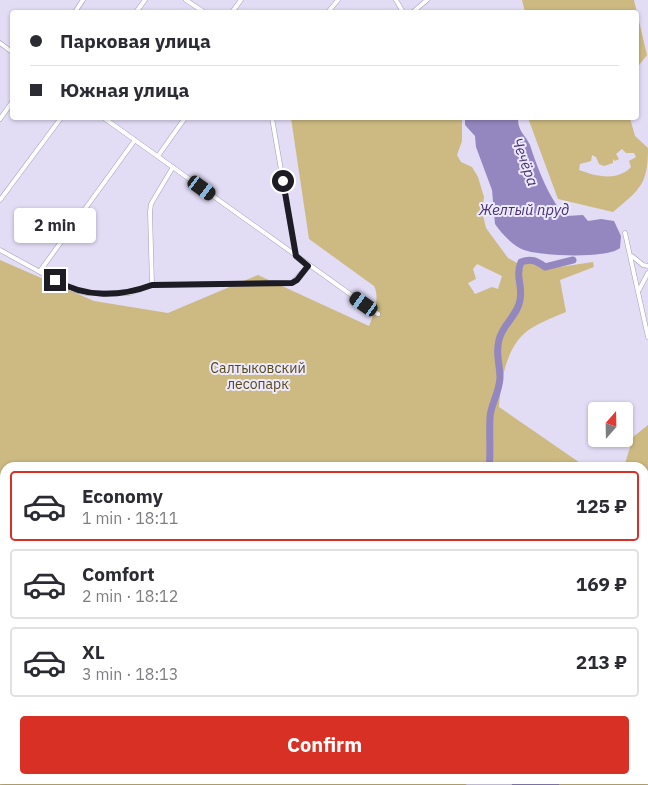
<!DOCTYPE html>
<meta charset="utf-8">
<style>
body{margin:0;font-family:"IBM Plex Sans",sans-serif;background:#f7f7f7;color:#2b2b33;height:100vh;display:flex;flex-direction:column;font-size:19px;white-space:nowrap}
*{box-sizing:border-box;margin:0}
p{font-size:16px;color:#7c7c81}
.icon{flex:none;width:28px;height:28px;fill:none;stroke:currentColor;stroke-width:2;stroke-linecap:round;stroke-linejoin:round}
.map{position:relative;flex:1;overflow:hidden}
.side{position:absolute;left:0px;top:462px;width:649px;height:322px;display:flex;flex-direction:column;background:#fff;border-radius:15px 15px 0 0;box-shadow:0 1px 4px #0004}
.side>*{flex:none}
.top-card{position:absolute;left:10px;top:10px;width:629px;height:110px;border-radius:5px;box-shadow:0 1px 4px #0004;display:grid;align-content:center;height:110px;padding:0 20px;background:#fff}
.needle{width:32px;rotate:20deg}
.fabs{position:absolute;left:588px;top:402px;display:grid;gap:10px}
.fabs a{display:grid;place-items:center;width:45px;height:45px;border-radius:5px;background:#fff;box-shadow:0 1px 4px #0004;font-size:25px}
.end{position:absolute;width:22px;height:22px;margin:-11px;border:6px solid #1d1b23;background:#fff;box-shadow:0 0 0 2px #fff}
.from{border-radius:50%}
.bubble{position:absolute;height:35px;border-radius:5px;background:#fff;box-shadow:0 1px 4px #0004;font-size:16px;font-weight:800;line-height:35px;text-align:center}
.car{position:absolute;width:15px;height:30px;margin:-15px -8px;border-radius:6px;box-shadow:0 0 4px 1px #0007;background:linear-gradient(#222 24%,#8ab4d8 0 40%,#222 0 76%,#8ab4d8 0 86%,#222 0)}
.top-card b{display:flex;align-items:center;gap:18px;height:48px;font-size:19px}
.top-card b+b{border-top:1px solid #e1e1e2}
.top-card i{width:12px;height:12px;background:#2b2b33}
ul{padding:9px 0 0;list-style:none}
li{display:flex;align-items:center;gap:15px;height:70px;margin:0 10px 8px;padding:0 10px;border:2px solid #e1e1e2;border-radius:5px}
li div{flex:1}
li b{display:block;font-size:19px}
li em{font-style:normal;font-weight:800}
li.active{border-color:#d93025}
li>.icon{width:45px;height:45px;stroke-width:1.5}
.cta{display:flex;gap:10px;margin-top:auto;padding:10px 20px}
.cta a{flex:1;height:58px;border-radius:5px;background:#d93025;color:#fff;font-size:20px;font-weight:800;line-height:58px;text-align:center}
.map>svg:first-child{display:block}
</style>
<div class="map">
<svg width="648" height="785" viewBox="0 0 648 785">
<rect width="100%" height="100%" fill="#e2dcf5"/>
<g fill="#ccba82" fill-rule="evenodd">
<path d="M522,0H634L647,55L636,69V12H525Z"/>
<path d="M291,118H462V141L457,155L461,162L472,167L478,177L484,197L482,211L486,228L508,258L519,264L530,263L546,269L593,262L594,267L560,280L566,312C554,317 541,322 530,329C506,345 501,380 499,407L586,467L494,468L485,464L484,468H5V780H468L466,785H0V260L94,301L168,313L258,275L369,326C374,315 380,297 374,286L309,239ZM477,264L502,276L498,289L492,287L475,294L468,283L476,279L473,269Z"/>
<path d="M528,118H630L635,136L648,148C648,185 640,189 613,212L558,199ZM622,149L626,153H634L636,157L629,161L631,167C617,182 595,176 579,170L580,164L591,161L592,155L596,157L599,164L604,166L613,163V159L615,161L619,159L616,154Z"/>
<path d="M648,425V517L644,514V468L624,467L633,437Z"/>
<path d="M644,516L648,520V785H559L561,780H644Z"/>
</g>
<g fill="#9486be">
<path d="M465,118H518C518,132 525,134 530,145C536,164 551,205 567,216L583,215L588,221L601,219L614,221L621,236L620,248C607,259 540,256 524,250C513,246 501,233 495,224L492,190L476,147L475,136L465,125Z"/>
<path d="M511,780H561L559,785H512Z"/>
</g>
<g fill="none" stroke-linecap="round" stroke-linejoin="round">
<path stroke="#9486be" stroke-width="7" d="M489,468C491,452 489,434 490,418C490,406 499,394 500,378C500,364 495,353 499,340C502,325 518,315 520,300C523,285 515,277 521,262C531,258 537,261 545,267L573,260"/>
<g stroke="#a29db5" stroke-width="5">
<g id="minor">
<path d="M186,0L204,12"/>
<path d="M396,0L403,12"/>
<path d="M75,12L83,0"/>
<path d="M136,12L145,0"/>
<path d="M232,12L241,0"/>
<path d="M328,12L338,0"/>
<path d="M413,12L427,0"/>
<path d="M0,43L12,52"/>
<path d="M104,118L378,314"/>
<path d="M272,118L296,256"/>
<path d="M0,119L12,102"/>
<path d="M158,156L185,118"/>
<path d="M0,200L61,118"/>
<path d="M625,233L648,337"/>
<path d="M0,250L71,289L86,293H130L152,285L292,283L308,266"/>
<path d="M632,256L643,265L648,266"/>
<path d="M40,271L135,140"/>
<path d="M152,285L150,212L151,204L173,167"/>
<path d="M639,290L648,273"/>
</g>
</g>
<use href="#minor" stroke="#fff" stroke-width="4"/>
</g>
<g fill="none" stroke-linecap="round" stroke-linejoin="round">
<path stroke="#1d1b23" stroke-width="6" d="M55,280C85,298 120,297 152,285L292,283L297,280L308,266L296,256L283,181"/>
</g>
<g text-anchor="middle" stroke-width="4" stroke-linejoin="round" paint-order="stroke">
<g font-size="14" fill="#564818" stroke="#eeeafe">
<text x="258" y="373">Салтыковский<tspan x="258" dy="16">лесопарк</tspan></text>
</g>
<g font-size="15" font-style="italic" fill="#463075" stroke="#eeeafe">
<text transform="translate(525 162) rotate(70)" y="5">Чечёра</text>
<text x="524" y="215">Желтый пруд</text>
</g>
</g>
</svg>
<div class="fabs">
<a><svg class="needle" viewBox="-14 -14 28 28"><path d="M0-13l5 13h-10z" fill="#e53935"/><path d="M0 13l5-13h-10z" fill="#7c7c81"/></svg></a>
</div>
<i class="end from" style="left:283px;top:181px"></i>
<i class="end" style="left:55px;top:280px"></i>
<div class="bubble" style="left:14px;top:208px;width:82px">2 min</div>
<i class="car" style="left:202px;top:188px;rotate:126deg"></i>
<i class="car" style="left:364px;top:304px;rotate:305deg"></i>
<div class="top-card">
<b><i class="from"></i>Парковая улица</b>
<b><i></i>Южная улица</b>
</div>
<section class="side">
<ul>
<li class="active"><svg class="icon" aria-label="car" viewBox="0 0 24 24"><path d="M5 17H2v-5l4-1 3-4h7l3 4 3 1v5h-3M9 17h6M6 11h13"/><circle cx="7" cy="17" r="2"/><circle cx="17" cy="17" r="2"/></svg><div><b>Economy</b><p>1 min · 18:11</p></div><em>125 ₽</em></li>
<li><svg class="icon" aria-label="car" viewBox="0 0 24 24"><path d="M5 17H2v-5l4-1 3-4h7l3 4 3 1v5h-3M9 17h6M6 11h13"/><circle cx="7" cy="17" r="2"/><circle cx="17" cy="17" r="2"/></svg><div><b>Comfort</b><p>2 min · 18:12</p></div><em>169 ₽</em></li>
<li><svg class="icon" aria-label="car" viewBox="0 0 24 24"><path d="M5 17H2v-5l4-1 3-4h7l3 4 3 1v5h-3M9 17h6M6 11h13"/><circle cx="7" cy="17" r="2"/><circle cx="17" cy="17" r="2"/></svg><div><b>XL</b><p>3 min · 18:13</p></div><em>213 ₽</em></li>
</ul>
<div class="cta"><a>Confirm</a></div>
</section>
</div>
